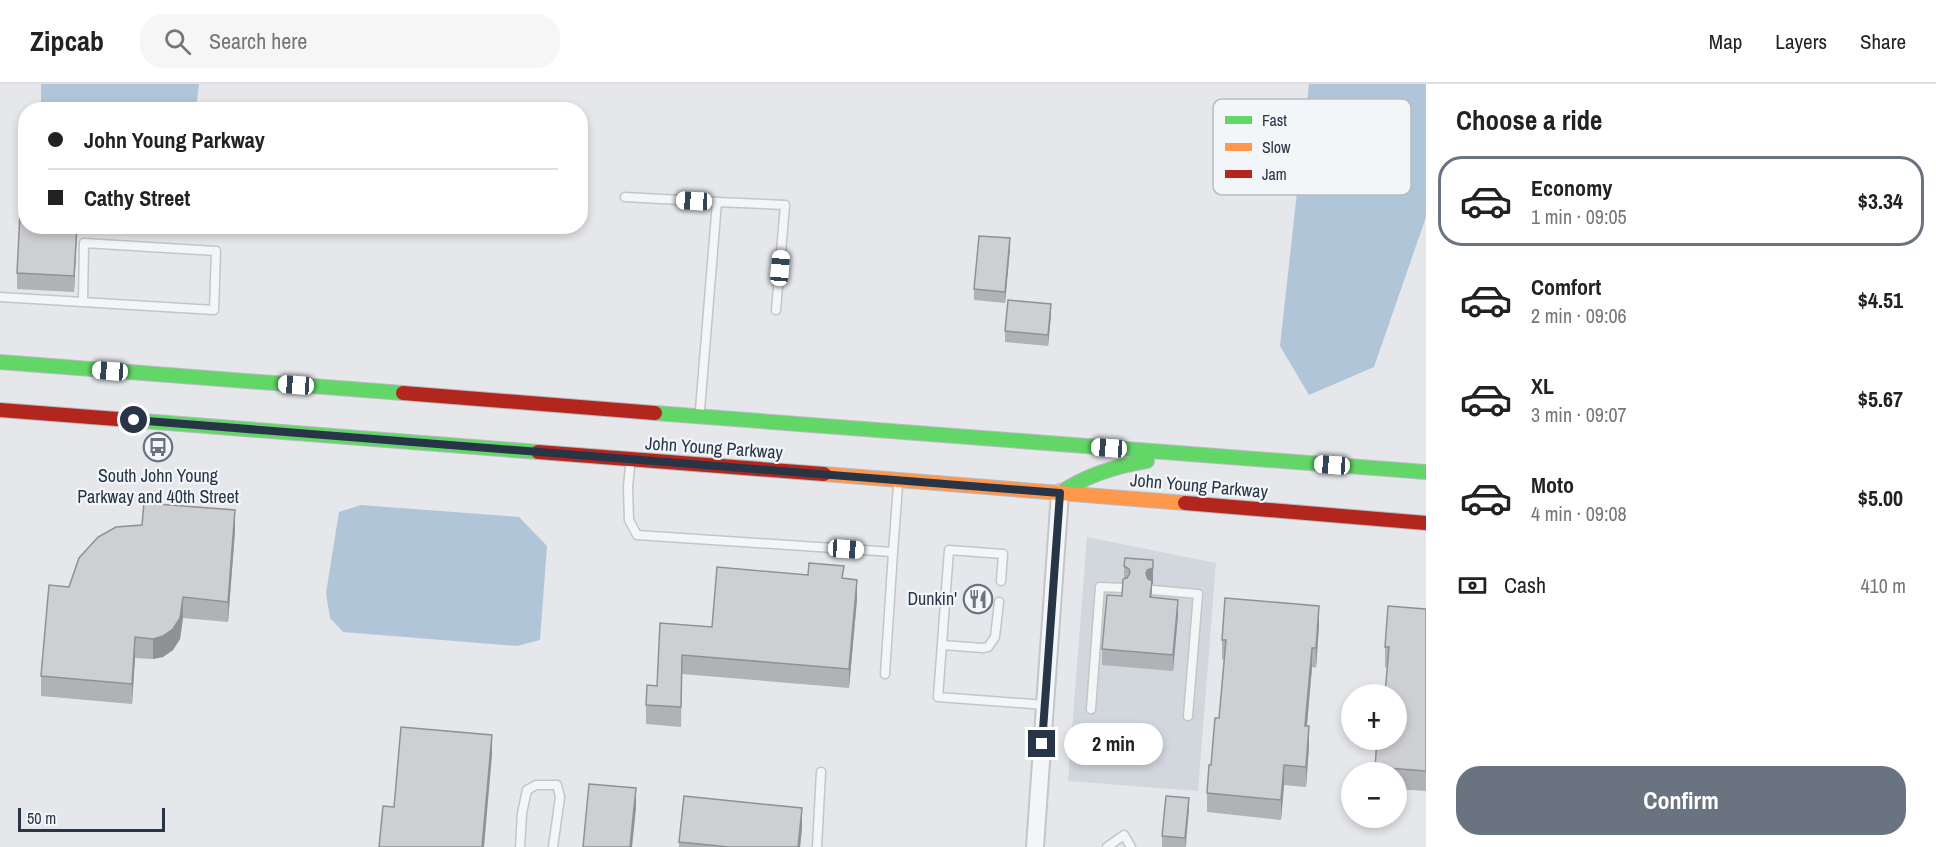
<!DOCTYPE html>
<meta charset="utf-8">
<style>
body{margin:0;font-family:"Archivo Narrow",sans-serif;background:#f6f6f6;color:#222;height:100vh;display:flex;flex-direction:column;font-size:22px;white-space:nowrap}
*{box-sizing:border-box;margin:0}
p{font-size:20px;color:#767676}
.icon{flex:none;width:33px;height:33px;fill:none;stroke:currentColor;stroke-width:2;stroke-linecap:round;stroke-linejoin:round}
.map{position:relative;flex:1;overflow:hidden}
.panel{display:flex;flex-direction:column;background:#fff;width:510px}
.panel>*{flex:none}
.banner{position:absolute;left:18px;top:18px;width:570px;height:132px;border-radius:24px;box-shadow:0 3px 9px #0003;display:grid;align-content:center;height:132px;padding:0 30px;background:#fff}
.fabs{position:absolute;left:1341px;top:600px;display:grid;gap:12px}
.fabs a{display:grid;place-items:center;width:66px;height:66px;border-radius:50%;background:#fff;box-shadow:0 3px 9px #0003;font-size:30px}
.scale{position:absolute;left:18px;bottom:15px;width:147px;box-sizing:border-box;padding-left:6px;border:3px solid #283547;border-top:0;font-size:16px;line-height:21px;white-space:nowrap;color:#283547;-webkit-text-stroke:4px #f3f6f9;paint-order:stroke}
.end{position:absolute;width:27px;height:27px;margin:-14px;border:8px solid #283547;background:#fff;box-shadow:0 0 0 3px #fff}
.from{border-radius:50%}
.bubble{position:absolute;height:42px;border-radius:21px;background:#fff;box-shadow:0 3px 9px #0003;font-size:20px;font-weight:700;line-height:42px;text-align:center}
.car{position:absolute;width:18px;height:36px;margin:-18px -9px;border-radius:8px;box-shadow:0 0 4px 2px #0007;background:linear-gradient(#fff 24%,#345 0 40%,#fff 0 76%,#345 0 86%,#fff 0)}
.banner b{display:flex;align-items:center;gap:21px;height:57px;font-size:22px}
.banner b+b{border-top:2px solid #e0e0e0}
.banner i{width:15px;height:15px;background:#222}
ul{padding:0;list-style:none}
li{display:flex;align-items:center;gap:18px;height:90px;margin:0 12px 9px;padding:0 18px;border:3px solid transparent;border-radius:24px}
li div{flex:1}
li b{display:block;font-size:22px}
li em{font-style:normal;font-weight:700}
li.selected{border-color:#6a7380}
li>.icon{width:54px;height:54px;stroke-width:1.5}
h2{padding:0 30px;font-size:27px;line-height:72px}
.pay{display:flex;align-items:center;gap:15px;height:66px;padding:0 30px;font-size:22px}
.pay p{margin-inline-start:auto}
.primary-button{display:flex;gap:12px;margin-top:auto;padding:12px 30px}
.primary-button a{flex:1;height:69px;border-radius:24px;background:#6a7380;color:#fff;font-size:24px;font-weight:700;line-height:69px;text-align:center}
header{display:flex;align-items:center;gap:36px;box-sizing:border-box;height:84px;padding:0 30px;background:#fff;border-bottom:2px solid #e0e0e0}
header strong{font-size:28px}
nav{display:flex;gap:33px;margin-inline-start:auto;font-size:21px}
.search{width:420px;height:54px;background:#f6f6f6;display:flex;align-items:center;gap:15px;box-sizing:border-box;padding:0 21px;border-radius:24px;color:#767676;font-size:22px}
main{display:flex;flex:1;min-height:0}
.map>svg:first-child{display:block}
</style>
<header>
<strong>Zipcab</strong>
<div class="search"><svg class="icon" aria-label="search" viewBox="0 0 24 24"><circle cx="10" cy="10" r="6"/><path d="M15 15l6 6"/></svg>Search here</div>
<nav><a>Map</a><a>Layers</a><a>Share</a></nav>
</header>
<main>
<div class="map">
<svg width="1426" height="763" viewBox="0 0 1426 763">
<rect width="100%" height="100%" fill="#e5e7ea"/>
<path fill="#d2d7de" d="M1087,453L1216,479L1198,707L1068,697Z"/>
<g fill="#b0c5d8">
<path d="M41,0H199L196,25L41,26Z"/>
<path d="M1309,0H1426V133L1374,283L1309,311L1280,262Z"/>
<path d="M361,421L519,433L547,462L540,556L517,562L343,548L330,534L326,509L339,428Z"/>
</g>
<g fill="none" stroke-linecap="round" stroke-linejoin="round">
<g stroke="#c3c5c8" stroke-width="11">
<g id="lane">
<path d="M625,113L717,118L700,326"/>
<path d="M717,118L785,121L776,226"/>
<path d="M0,213L214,226L216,167L84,159L83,217"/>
<path d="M630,382L628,403L629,436L637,451L893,468L898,401"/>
<path d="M1001,497L1003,470L949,466L938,613L1045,621"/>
<path d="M1152,506L1198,510L1188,632"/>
<path d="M942,561L983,564L988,563L995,553L999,518"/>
<path d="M885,590L893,468"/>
<path d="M1091,625L1100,503L1124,504"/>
<path d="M520,763L522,729L527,706L536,701H557L560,713L553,763"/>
<path d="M817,763L821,688"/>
<path d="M1107,763L1124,751L1131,763"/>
</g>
</g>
<g stroke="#c3c5c8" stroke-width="20">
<path id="street" d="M1035,763L1060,409"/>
</g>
<g stroke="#b7babf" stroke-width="16">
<g id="fast">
<path d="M0,278L403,309"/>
<path d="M655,329L1426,388"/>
<path d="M143,337L538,368"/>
<path d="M1060,409C1087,391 1115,382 1147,377"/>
</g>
</g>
<g stroke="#b7babf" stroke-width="16">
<path id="slow" d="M824,390L1185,419"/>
</g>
<g stroke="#b7babf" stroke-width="16">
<g id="jam">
<path d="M403,309L655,329"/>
<path d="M0,326L143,337"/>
<path d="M538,368L824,390"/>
<path d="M1185,419L1426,439"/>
</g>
</g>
<use href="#lane" stroke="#f4f5f7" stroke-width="8"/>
<use href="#street" stroke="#f4f5f7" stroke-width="16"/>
<use href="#fast" stroke="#63d668" stroke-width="14"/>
<use href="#slow" stroke="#ff974d" stroke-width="14"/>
<use href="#jam" stroke="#b3261e" stroke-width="14"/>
</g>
<g fill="#b0b2b5">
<path d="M77,142L74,208L17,205V189Z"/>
<path d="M80,142H129V146L80,144Z"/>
<path d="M1010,165L1005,219L974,216V205Z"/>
<path d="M1051,230L1048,262L1005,258V247Z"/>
<path d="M235,447L228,538L183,534L180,555L173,566L163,573L153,575L135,574L132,620L41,612V592L69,503Z"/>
<path d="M1124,482L1153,492V500H1152V513L1178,531L1173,587L1102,581V565L1122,512L1124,494Z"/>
<path d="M844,495L857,515L849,604L682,590L681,643L646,640V621L657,602L660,539L712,543Z"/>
<path d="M1426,525V707L1396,705V688H1375V683L1396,656L1387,584L1385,583V563Z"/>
<path d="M1319,542L1316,584L1312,583L1307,642L1309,662L1306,703L1284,701L1281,736L1207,728V709L1219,634L1224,576L1222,575V556Z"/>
<path d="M1189,725L1186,763H1162V752Z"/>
<path d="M802,744L800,763H679V758Z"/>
</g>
<g fill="#909194">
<path d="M77,142V148L74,208V192Z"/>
<path d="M1010,154V165L1005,219V208Z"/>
<path d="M1051,220V230L1048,262V251Z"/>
<path d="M235,426V447L228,538V518Z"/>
<path d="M1153,476V500H1152L1150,529L1146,490Z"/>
<path d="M857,496V515L849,604V585Z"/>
<path d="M183,513V534L180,555L173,566L163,573L153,575V555Z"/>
<path d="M1178,516V531L1173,587V571Z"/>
<path d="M1319,522V542L1316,584V564Z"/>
<path d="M135,553V574L132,620V600Z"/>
<path d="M1312,564V583L1305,662V642Z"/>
<path d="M1309,642V662L1306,703V683Z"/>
<path d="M492,651V671L484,763H482Z"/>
<path d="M1284,681V701L1281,736V716Z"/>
<path d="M636,704V724L632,763H630Z"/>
<path d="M1189,714V725L1185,763V754Z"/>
<path d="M802,724V744L800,763H798Z"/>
</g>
<g fill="#cdcfd3" stroke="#909194" stroke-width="1.5">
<path d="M20,130H26V142H77L74,192L17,189Z"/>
<path d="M979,152L1010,154L1005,208L974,205Z"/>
<path d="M1008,216L1051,220L1048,251L1005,247Z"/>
<path d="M144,419L235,426L228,518L183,513L180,534L173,545L163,552L153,555L135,553L132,600L41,592L49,501L69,503L79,474L98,453L116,443L142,441Z"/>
<path d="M1125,474L1153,476V484L1147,486L1146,490L1148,495L1152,497L1150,513L1178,516L1173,571L1102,565L1107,511L1122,512L1123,495L1127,494L1130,489L1129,485L1124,482Z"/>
<path d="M809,479L844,482L842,494L857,496L849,585L682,571L681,623L646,621L647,601L657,602L660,539L712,543L717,483L808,491Z"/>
<path d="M1225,514L1319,522L1316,564H1312L1305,642H1309L1306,683L1284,681L1281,716L1207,709L1209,681H1211L1215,634H1219L1226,556H1222Z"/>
<path d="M1388,522L1426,525V687L1375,683L1377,656H1396V610H1385L1389,563H1385Z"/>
<path d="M401,643L492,651L482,763H379L383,722L394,723Z"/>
<path d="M589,700L636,704L630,763H583Z"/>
<path d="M684,712L802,724L798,763H729L679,758Z"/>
<path d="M1166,712L1189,714L1185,754L1162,752Z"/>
</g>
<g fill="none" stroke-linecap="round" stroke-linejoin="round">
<path stroke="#283547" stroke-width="8" d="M134,336L1060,409L1042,660"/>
</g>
<defs>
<g id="bus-ring" transform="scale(1.5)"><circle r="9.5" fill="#f3f6f9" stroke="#6a7380" stroke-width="1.5"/><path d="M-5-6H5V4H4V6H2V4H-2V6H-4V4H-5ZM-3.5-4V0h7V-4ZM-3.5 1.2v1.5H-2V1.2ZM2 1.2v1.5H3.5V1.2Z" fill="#6a7380"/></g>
<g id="restaurant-ring" transform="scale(1.5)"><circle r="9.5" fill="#f3f6f9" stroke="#6a7380" stroke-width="1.5"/><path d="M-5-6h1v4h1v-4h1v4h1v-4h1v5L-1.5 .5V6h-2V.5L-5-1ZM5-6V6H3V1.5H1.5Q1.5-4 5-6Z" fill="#6a7380"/></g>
</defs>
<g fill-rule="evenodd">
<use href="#bus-ring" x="158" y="363"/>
<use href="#restaurant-ring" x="978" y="515"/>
</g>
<g text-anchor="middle" stroke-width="4.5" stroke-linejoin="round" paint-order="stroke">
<g font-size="18" fill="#283547" stroke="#f3f6f9">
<text transform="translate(714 364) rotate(4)" y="6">John Young Parkway</text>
<text transform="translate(1199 402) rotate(5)" y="6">John Young Parkway</text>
</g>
<g font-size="18" fill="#283547" stroke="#f3f6f9">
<text x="158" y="398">South John Young<tspan x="158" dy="21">Parkway and 40th Street</tspan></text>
<text x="957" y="521" text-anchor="end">Dunkin'</text>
</g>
</g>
<rect x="1213" y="15" width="198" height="96" rx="9" fill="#f3f6f9" stroke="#b6bcc4" stroke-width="1.5"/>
<rect x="1225" y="32" width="27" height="8" fill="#63d668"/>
<rect x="1225" y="59" width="27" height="8" fill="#ff974d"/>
<rect x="1225" y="86" width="27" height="8" fill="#b3261e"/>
<g font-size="16" fill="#283547">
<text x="1262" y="42">Fast</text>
<text x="1262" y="69">Slow</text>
<text x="1262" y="96">Jam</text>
</g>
</svg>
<div class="fabs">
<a>+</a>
<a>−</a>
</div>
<div class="scale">50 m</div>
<i class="end from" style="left:134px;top:336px"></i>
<i class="end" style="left:1042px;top:660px"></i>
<div class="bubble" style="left:1064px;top:639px;width:99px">2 min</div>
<i class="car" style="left:694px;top:117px;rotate:273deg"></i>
<i class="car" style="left:780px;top:184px;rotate:5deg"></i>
<i class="car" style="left:110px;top:287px;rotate:274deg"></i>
<i class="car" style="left:296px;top:301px;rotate:274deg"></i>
<i class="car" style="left:1109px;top:364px;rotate:274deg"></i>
<i class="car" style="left:1332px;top:381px;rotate:274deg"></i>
<i class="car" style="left:846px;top:465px;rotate:94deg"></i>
<div class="banner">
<b><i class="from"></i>John Young Parkway</b>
<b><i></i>Cathy Street</b>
</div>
</div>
<section class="panel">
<h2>Choose a ride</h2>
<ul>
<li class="selected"><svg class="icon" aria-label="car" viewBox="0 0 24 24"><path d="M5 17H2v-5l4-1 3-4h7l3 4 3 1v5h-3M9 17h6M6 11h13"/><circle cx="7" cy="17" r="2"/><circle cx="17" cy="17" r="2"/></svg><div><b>Economy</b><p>1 min · 09:05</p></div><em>$3.34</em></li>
<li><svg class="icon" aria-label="car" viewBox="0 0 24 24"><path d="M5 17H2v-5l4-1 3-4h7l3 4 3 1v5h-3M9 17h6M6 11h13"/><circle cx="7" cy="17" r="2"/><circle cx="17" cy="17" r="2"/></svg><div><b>Comfort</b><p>2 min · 09:06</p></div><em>$4.51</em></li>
<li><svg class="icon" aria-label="car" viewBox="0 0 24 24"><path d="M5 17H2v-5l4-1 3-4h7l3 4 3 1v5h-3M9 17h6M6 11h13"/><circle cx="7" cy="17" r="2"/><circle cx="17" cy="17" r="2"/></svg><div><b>XL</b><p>3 min · 09:07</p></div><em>$5.67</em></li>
<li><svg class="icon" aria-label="car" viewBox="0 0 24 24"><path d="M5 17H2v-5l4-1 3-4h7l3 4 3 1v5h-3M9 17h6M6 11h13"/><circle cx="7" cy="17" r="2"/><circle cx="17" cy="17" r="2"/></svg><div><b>Moto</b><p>4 min · 09:08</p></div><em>$5.00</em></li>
</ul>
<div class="pay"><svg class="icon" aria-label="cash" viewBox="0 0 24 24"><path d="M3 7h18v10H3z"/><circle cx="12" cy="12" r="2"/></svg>Cash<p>410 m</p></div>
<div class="primary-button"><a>Confirm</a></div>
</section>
</main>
